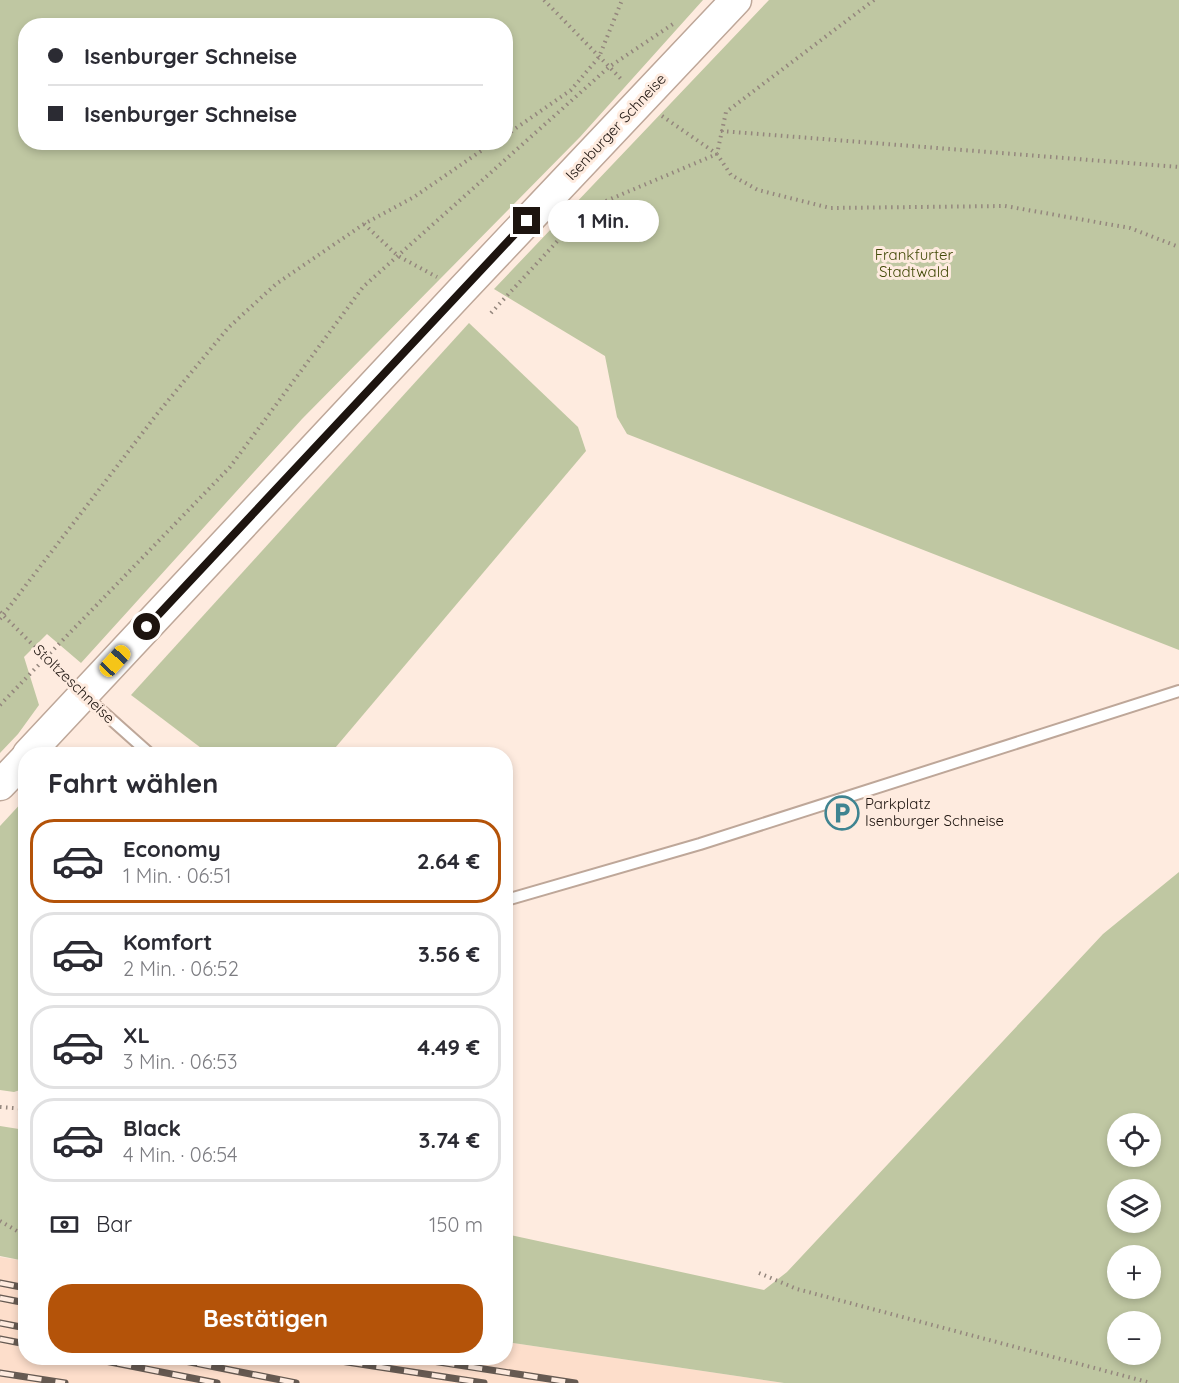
<!DOCTYPE html>
<html lang="de">
<meta charset="utf-8">
<style>
body{margin:0;font-family:Quicksand,sans-serif;background:#f7f7f7;color:#2b2b33;height:100vh;display:flex;flex-direction:column;font-size:22px;white-space:nowrap}
*{box-sizing:border-box;margin:0}
p{font-size:20px;color:#7c7c81}
.icon{flex:none;width:33px;height:33px;fill:none;stroke:currentColor;stroke-width:2;stroke-linecap:round;stroke-linejoin:round}
.map{position:relative;flex:1;overflow:hidden}
.sheet{position:absolute;left:18px;top:747px;width:495px;height:618px;display:flex;flex-direction:column;background:#fff;border-radius:24px;box-shadow:0 3px 9px #0003}
.sheet>*{flex:none}
.hud{position:absolute;left:18px;top:18px;width:495px;height:132px;border-radius:24px;box-shadow:0 3px 9px #0003;display:grid;align-content:center;height:132px;padding:0 30px;background:#fff}
.tools{position:absolute;left:1107px;top:1113px;display:grid;gap:12px}
.tools a{display:grid;place-items:center;width:54px;height:54px;border-radius:50%;background:#fff;box-shadow:0 3px 9px #0003;font-size:30px}
.end{position:absolute;width:27px;height:27px;margin:-14px;border:8px solid #1d140f;background:#fff;box-shadow:0 0 0 3px #fff}
.from{border-radius:50%}
.bubble{position:absolute;height:42px;border-radius:21px;background:#fff;box-shadow:0 3px 9px #0003;font-size:20px;font-weight:700;line-height:42px;text-align:center}
.car{position:absolute;width:18px;height:36px;margin:-18px -9px;border-radius:8px;box-shadow:0 0 4px 2px #0007;background:linear-gradient(#f5c518 24%,#345 0 40%,#f5c518 0 76%,#345 0 86%,#f5c518 0)}
.hud b{display:flex;align-items:center;gap:21px;height:57px;font-size:22px}
.hud b+b{border-top:2px solid #e1e1e2}
.hud i{width:15px;height:15px;background:#2b2b33}
ul{padding:0;list-style:none}
li{display:flex;align-items:center;gap:18px;height:84px;margin:0 12px 9px;padding:0 18px;border:3px solid #e1e1e2;border-radius:24px}
li div{flex:1}
li b{display:block;font-size:22px}
li em{font-style:normal;font-weight:700}
li.selected{border-color:#b45309}
li>.icon{width:54px;height:54px;stroke-width:1.5}
h2{padding:0 30px;font-size:27px;line-height:72px}
.pay{display:flex;align-items:center;gap:15px;height:66px;padding:0 30px;font-size:22px}
.pay p{margin-inline-start:auto}
.action{display:flex;gap:12px;margin-top:auto;padding:12px 30px}
.action a{flex:1;height:69px;border-radius:24px;background:#b45309;color:#fff;font-size:24px;font-weight:700;line-height:69px;text-align:center}
.map>svg:first-child{display:block}
</style>
<div class="map">
<svg width="1179" height="1383" viewBox="0 0 1179 1383">
<rect width="100%" height="100%" fill="#feebdf"/>
<path fill="#fddecb" d="M0,1257L25,1261L26,1358H506V1342L784,1383H0Z"/>
<g fill="#bfc7a2" fill-rule="evenodd">
<path d="M0,0H703L580,137L302,419L81,663L47,634L24,657L39,705L18,734L0,753ZM26,26H506V142H26Z"/>
<path d="M769,0H1179V650L627,434L617,417L605,356L494,289Z"/>
<path d="M469,323L578,427L586,451L330,754H209L131,695Z"/>
<path d="M25,799L26,1088L14,1092L0,1090V826Z"/>
<path d="M1179,872V1383H784L506,1342V1234L764,1290L787,1272L1103,934ZM1118,1124H1150V1156H1118ZM1118,1190H1150V1222H1118ZM1118,1256H1150V1288H1118ZM1118,1322H1150V1354H1118Z"/>
<path d="M0,1126L25,1130V1261L0,1256Z"/>
</g>
<g fill="none" stroke-linecap="round" stroke-linejoin="round">
<g stroke="#bea799" stroke-width="14">
<g id="service">
<path d="M86,697L150,754"/>
<path d="M506,900L700,844L1179,691"/>
</g>
</g>
<g stroke="#bea799" stroke-width="33">
<g id="secondary">
<path d="M28,754L462,290L736,0"/>
<path d="M0,785L26,758"/>
</g>
</g>
<g stroke="#94867d" stroke-width="4" stroke-dasharray="1.5 4.5" stroke-linecap="butt">
<path d="M544,0L623,81"/>
<path d="M874,0L726,112L717,154L731,175L758,190L830,208L1005,206L1130,228L1179,247"/>
<path d="M662,116L717,154"/>
<path d="M721,131L1179,167"/>
<path d="M506,135L571,90L599,57L622,0"/>
<path d="M364,224L398,256L437,277"/>
<path d="M491,313L587,209L717,154"/>
<path d="M0,612L64,676"/>
<path d="M0,619L157,414L228,328L276,284L364,224L414,197L494,142"/>
<path d="M0,705L230,467L363,287L609,67L676,22"/>
<path d="M0,1107L26,1109"/>
<path d="M0,1221L17,1231L26,1233"/>
<path d="M759,1273L797,1289L1151,1383"/>
</g>
<use href="#service" stroke="#fff" stroke-width="10"/>
<use href="#secondary" stroke="#fff" stroke-width="30"/>
<g stroke="#665a52" stroke-width="7">
<g id="rail">
<path d="M0,1283L26,1288"/>
<path d="M0,1298L26,1303"/>
<path d="M0,1323L26,1328"/>
<path d="M0,1339L26,1344"/>
<path d="M90,1358L217,1383"/>
<path d="M170,1358L296,1383"/>
<path d="M321,1358L484,1383"/>
<path d="M413,1358L575,1383"/>
<path d="M0,1373L65,1383"/>
</g>
</g>
<use href="#rail" stroke="#feebdf" stroke-width="4.5" stroke-dasharray="14" stroke-linecap="butt"/>
</g>
<g fill="none" stroke-linecap="round" stroke-linejoin="round">
<path stroke="#1d140f" stroke-width="8" d="M147,627L527,221"/>
</g>
<defs>
<g id="parking-ring" transform="scale(1.725)"><circle r="9.5" fill="#feebdf" stroke="#3f8491" stroke-width="1.5"/><path d="M-3.5-5.5H1a3.5 3.5 0 0 1 0 7H-1V5.5H-3.5ZM-1-3.4V-.6H.8a1.4 1.4 0 0 0 0-2.8Z" fill="#3f8491"/></g>
</defs>
<g fill-rule="evenodd">
<use href="#parking-ring" x="842" y="813"/>
</g>
<g text-anchor="middle" stroke-width="6" stroke-linejoin="round" paint-order="stroke">
<g font-size="15" fill="#1d140f" stroke="#feebdf">
<text transform="translate(616 127) rotate(-47)" y="5">Isenburger Schneise</text>
<text transform="translate(74 684) rotate(44)" y="5">Stoltzeschneise</text>
</g>
<g font-size="15" fill="#434b09" stroke="#feebdf">
<text x="914" y="260">Frankfurter<tspan x="914" dy="17">Stadtwald</tspan></text>
</g>
<g font-size="15" fill="#1d140f" stroke="#feebdf" text-anchor="start">
<text x="865" y="809">Parkplatz<tspan x="865" dy="17">Isenburger Schneise</tspan></text>
</g>
</g>
</svg>
<div class="tools">
<a><svg class="icon" aria-label="locate" viewBox="0 0 24 24"><circle cx="12" cy="12" r="6"/><path d="M12 2v4M12 18v4M2 12h4M18 12h4"/></svg></a>
<a><svg class="icon" aria-label="layers" viewBox="0 0 24 24"><path d="M12 4l9 5-9 5-9-5zM3 14l9 5 9-5"/></svg></a>
<a>+</a>
<a>−</a>
</div>
<i class="end from" style="left:147px;top:627px"></i>
<i class="end" style="left:527px;top:221px"></i>
<div class="bubble" style="left:548px;top:200px;width:111px">1 Min.</div>
<i class="car" style="left:115px;top:661px;rotate:43deg"></i>
<div class="hud">
<b><i class="from"></i>Isenburger Schneise</b>
<b><i></i>Isenburger Schneise</b>
</div>
<section class="sheet">
<h2>Fahrt wählen</h2>
<ul>
<li class="selected"><svg class="icon" aria-label="car" viewBox="0 0 24 24"><path d="M5 17H2v-5l4-1 3-4h7l3 4 3 1v5h-3M9 17h6M6 11h13"/><circle cx="7" cy="17" r="2"/><circle cx="17" cy="17" r="2"/></svg><div><b>Economy</b><p>1 Min. · 06:51</p></div><em>2.64 €</em></li>
<li><svg class="icon" aria-label="car" viewBox="0 0 24 24"><path d="M5 17H2v-5l4-1 3-4h7l3 4 3 1v5h-3M9 17h6M6 11h13"/><circle cx="7" cy="17" r="2"/><circle cx="17" cy="17" r="2"/></svg><div><b>Komfort</b><p>2 Min. · 06:52</p></div><em>3.56 €</em></li>
<li><svg class="icon" aria-label="car" viewBox="0 0 24 24"><path d="M5 17H2v-5l4-1 3-4h7l3 4 3 1v5h-3M9 17h6M6 11h13"/><circle cx="7" cy="17" r="2"/><circle cx="17" cy="17" r="2"/></svg><div><b>XL</b><p>3 Min. · 06:53</p></div><em>4.49 €</em></li>
<li><svg class="icon" aria-label="car" viewBox="0 0 24 24"><path d="M5 17H2v-5l4-1 3-4h7l3 4 3 1v5h-3M9 17h6M6 11h13"/><circle cx="7" cy="17" r="2"/><circle cx="17" cy="17" r="2"/></svg><div><b>Black</b><p>4 Min. · 06:54</p></div><em>3.74 €</em></li>
</ul>
<div class="pay"><svg class="icon" aria-label="cash" viewBox="0 0 24 24"><path d="M3 7h18v10H3z"/><circle cx="12" cy="12" r="2"/></svg>Bar<p>150 m</p></div>
<div class="action"><a>Bestätigen</a></div>
</section>
</div>
